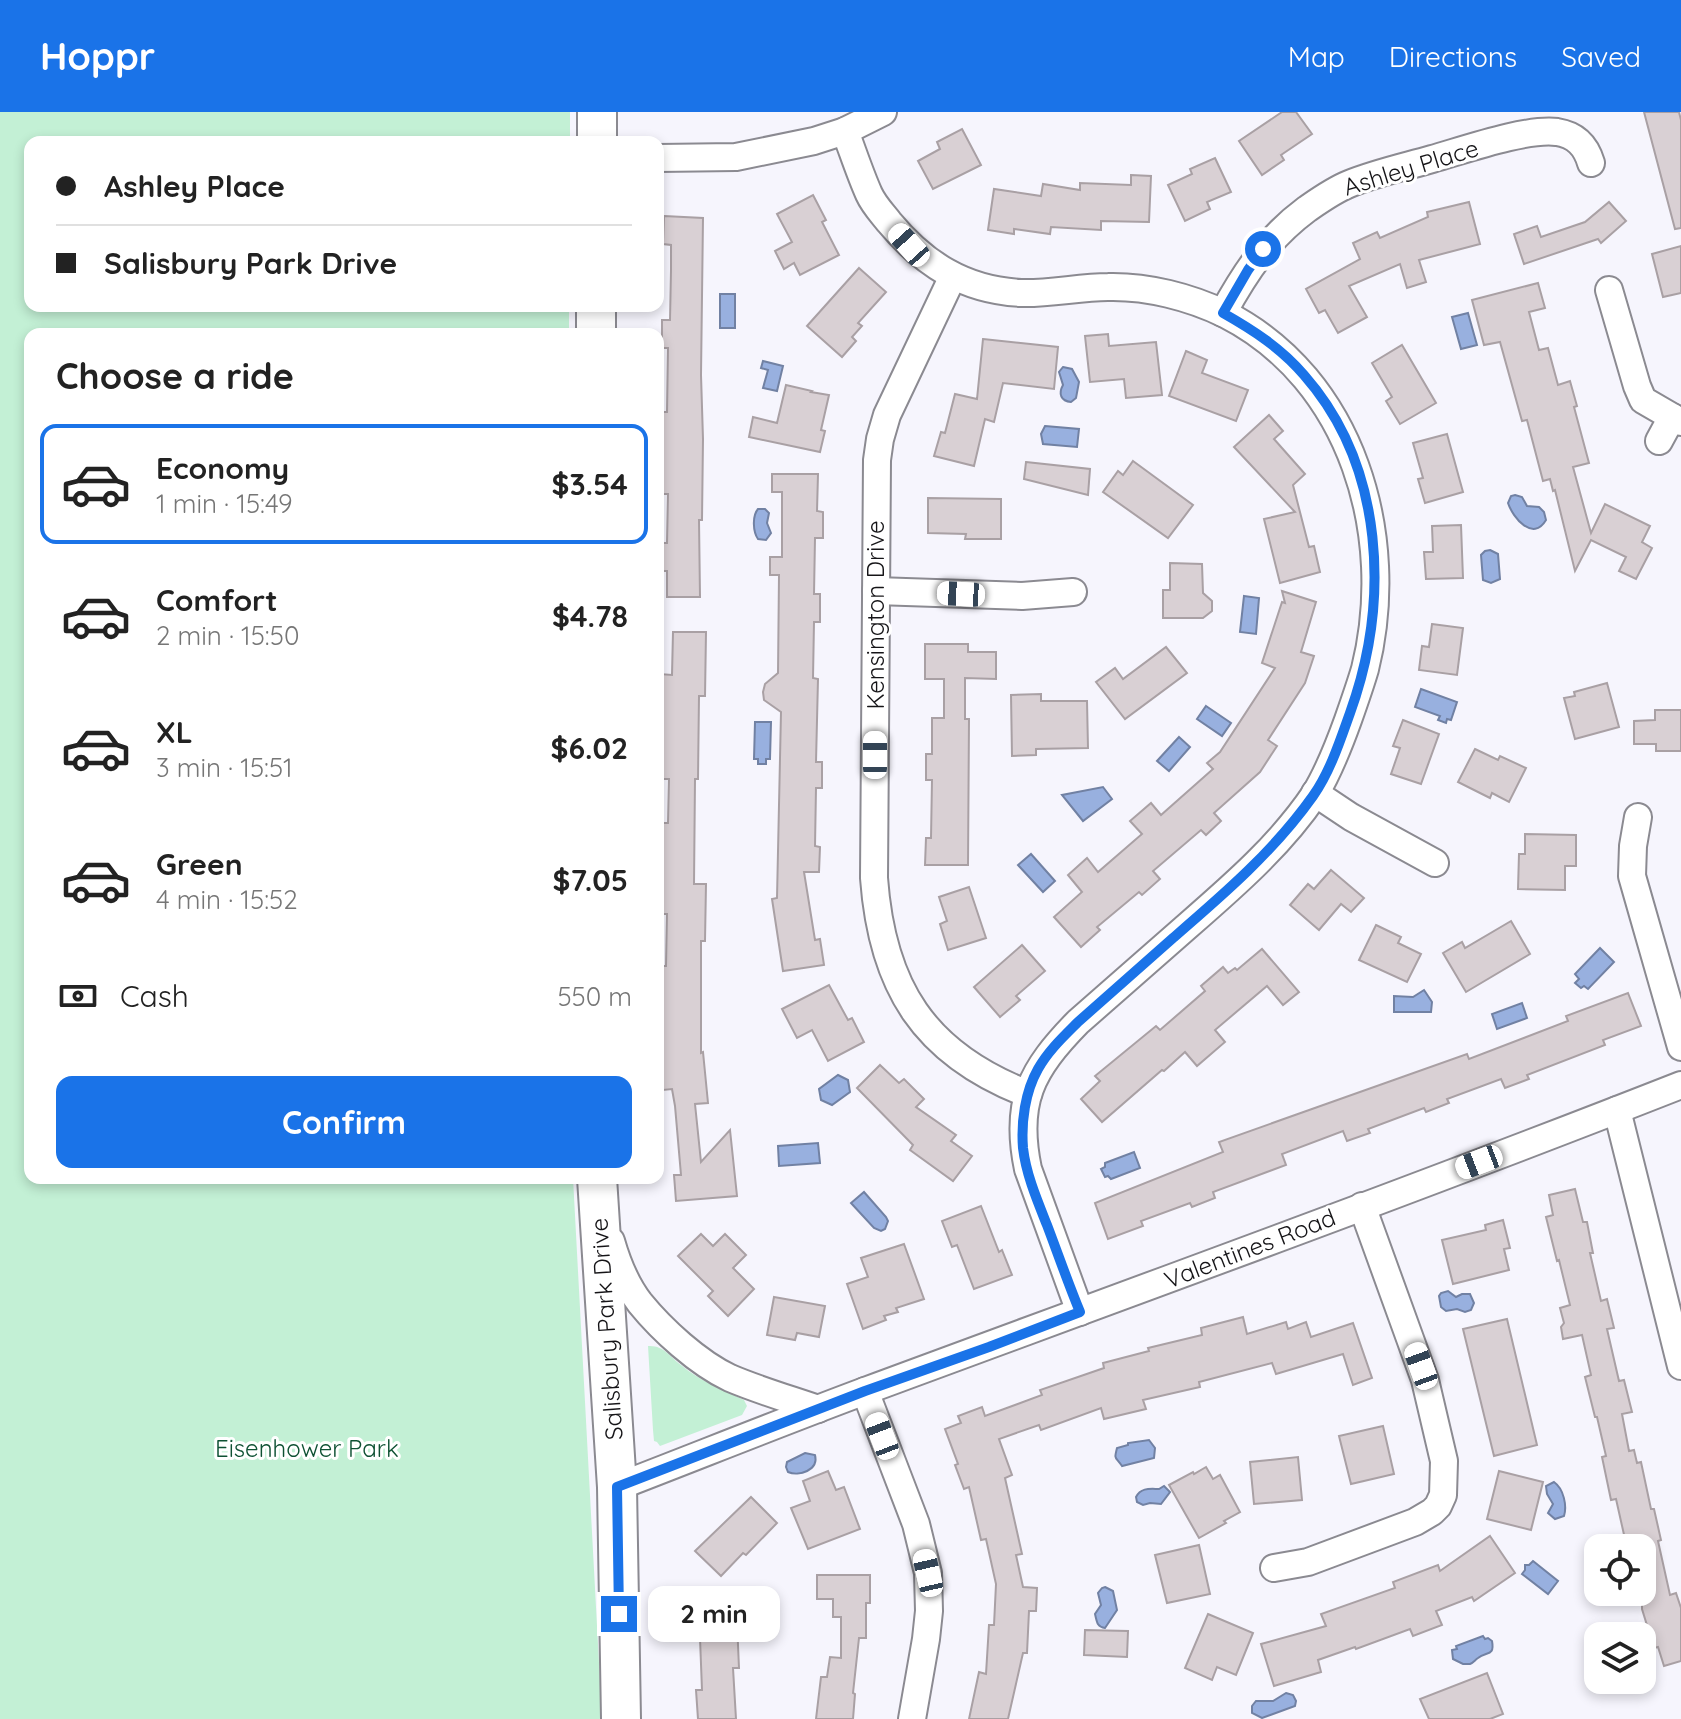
<!DOCTYPE html>
<meta charset="utf-8">
<style>
body{margin:0;font-family:Quicksand,sans-serif;background:#f6f6f6;color:#222;height:100vh;display:flex;flex-direction:column;font-size:30px;white-space:nowrap}
*{box-sizing:border-box;margin:0}
p{font-size:26px;color:#767676}
.icon{flex:none;width:44px;height:44px;fill:none;stroke:currentColor;stroke-width:2;stroke-linecap:round;stroke-linejoin:round}
.map{position:relative;flex:1;overflow:hidden}
.details{position:absolute;left:24px;top:216px;width:640px;height:856px;display:flex;flex-direction:column;background:#fff;border-radius:16px;box-shadow:0 4px 12px #0003}
.details>*{flex:none}
.banner{position:absolute;left:24px;top:24px;width:640px;height:176px;border-radius:16px;box-shadow:0 4px 12px #0003;display:grid;align-content:center;height:176px;padding:0 32px;background:#fff}
.controls{position:absolute;left:1584px;top:1422px;display:grid;gap:16px}
.controls a{display:grid;place-items:center;width:72px;height:72px;border-radius:16px;background:#fff;box-shadow:0 4px 12px #0003;font-size:40px}
.end{position:absolute;width:36px;height:36px;margin:-18px;border:10px solid #1a73e8;background:#fff;box-shadow:0 0 0 4px #fff}
.from{border-radius:50%}
.bubble{position:absolute;height:56px;border-radius:16px;background:#fff;box-shadow:0 4px 12px #0003;font-size:26px;font-weight:700;line-height:56px;text-align:center}
.car{position:absolute;width:24px;height:48px;margin:-24px -12px;border-radius:10px;box-shadow:0 0 6px 2px #0007;background:linear-gradient(#fff 24%,#345 0 40%,#fff 0 76%,#345 0 86%,#fff 0)}
.banner b{display:flex;align-items:center;gap:28px;height:76px;font-size:30px}
.banner b+b{border-top:2px solid #e0e0e0}
.banner i{width:20px;height:20px;background:#222}
ul{padding:0;list-style:none}
li{display:flex;align-items:center;gap:24px;height:120px;margin:0 16px 12px;padding:0 16px;border:4px solid transparent;border-radius:16px}
li div{flex:1}
li b{display:block;font-size:30px}
li em{font-style:normal;font-weight:700}
li.on{border-color:#1a73e8}
li>.icon{width:72px;height:72px;stroke-width:1.5}
h2{padding:0 32px;font-size:36px;line-height:96px}
.pay{display:flex;align-items:center;gap:20px;height:88px;padding:0 32px;font-size:30px}
.pay p{margin-inline-start:auto}
.primary-button{display:flex;gap:16px;margin-top:auto;padding:16px 32px}
.primary-button a{flex:1;height:92px;border-radius:16px;background:#1a73e8;color:#fff;font-size:32px;font-weight:700;line-height:92px;text-align:center}
header{display:flex;align-items:center;gap:48px;box-sizing:border-box;height:112px;padding:0 40px;background:#1a73e8;color:#fff}
header strong{font-size:38px}
nav{display:flex;gap:44px;margin-inline-start:auto;font-size:28px}
.map>svg:first-child{display:block}
</style>
<header>
<strong>Hoppr</strong>
<nav><a>Map</a><a>Directions</a><a>Saved</a></nav>
</header>
<div class="map">
<svg width="1681" height="1607" viewBox="0 0 1681 1607">
<rect width="100%" height="100%" fill="#f6f5fd"/>
<g fill="#c3f0d5">
<path d="M0,0H570V30H30V194H569V222H30V1066H573L602,1607H0Z"/>
<path d="M648,1234C664,1233 670,1245 681,1253C700,1269 722,1277 744,1288L747,1294L742,1303L660,1334L657,1330L654,1329L653,1318Z"/>
</g>
<g fill="#98b0df" stroke="#7181a3" stroke-width="2">
<rect x="720" y="182" width="15" height="34"/>
<path d="M1468,201L1477,233L1461,237L1452,205Z"/>
<path d="M763,249L783,254L777,279L763,276L768,258L761,256Z"/>
<path d="M1063,255L1072,257L1079,270L1076,286L1071,290C1061,289 1058,282 1063,273L1059,260Z"/>
<path d="M1045,314L1079,317L1077,335L1043,332L1041,322Z"/>
<path d="M1515,383L1522,385L1527,394L1539,395L1544,400L1546,408C1533,430 1513,406 1508,391L1511,384Z"/>
<path d="M758,397H765L769,401L767,411L771,421L766,428L758,427C753,420 752,404 758,397Z"/>
<path d="M1490,438L1498,442L1500,467L1491,471L1483,468L1481,443L1485,439Z"/>
<path d="M1244,484L1259,486L1256,522L1240,520Z"/>
<path d="M1421,577L1457,590L1451,608L1447,607L1446,611L1438,608L1440,604L1415,595Z"/>
<path d="M1206,594L1231,611L1222,624L1197,607Z"/>
<path d="M755,610H771L770,647H766V652H758V647H754Z"/>
<path d="M1179,625L1190,635L1169,659L1157,649Z"/>
<path d="M1103,675L1112,687L1083,709L1062,683Z"/>
<path d="M1031,742L1055,769L1043,780L1018,753Z"/>
<path d="M1600,836L1614,850L1588,877L1584,874L1581,876L1575,871L1579,867L1575,862Z"/>
<path d="M1424,878L1432,890L1431,900H1394V884L1413,885Z"/>
<path d="M1522,891L1527,906L1497,917L1492,902Z"/>
<path d="M838,963L848,968L850,980L832,993L821,988L819,977Z"/>
<path d="M818,1031L820,1051L779,1054L778,1034Z"/>
<path d="M1134,1040L1140,1056L1111,1067L1108,1064L1105,1065L1101,1057L1105,1055V1051Z"/>
<path d="M864,1080L886,1105L888,1109L885,1117L881,1119L874,1116L851,1091Z"/>
<path d="M1448,1179L1456,1185L1462,1182H1470L1474,1191L1471,1198L1465,1200L1457,1197L1446,1199L1441,1195L1439,1184L1441,1181Z"/>
<path d="M1149,1328L1155,1336L1154,1346L1122,1354C1115,1344 1114,1348 1117,1336L1128,1333V1331Z"/>
<path d="M805,1341L815,1343C819,1358 799,1365 788,1360L786,1355L787,1350Z"/>
<path d="M1554,1370C1564,1377 1567,1394 1564,1404L1555,1407L1548,1401L1553,1392L1547,1382L1546,1374Z"/>
<path d="M1164,1374L1170,1380L1161,1392L1150,1391L1143,1393L1137,1390L1136,1385C1141,1375 1151,1377 1159,1377Z"/>
<path d="M1533,1449L1558,1469L1548,1482L1522,1462L1525,1458V1453H1529Z"/>
<path d="M1105,1475L1113,1479L1117,1498L1105,1516C1097,1515 1097,1510 1095,1502L1101,1493L1098,1481L1102,1476Z"/>
<path d="M1483,1524L1485,1527L1488,1526L1492,1529C1495,1545 1486,1539 1478,1546C1475,1548 1473,1551 1470,1552H1463L1453,1547L1452,1538L1457,1537L1456,1534Z"/>
<path d="M1286,1581L1293,1583L1296,1589L1295,1594L1262,1606L1252,1601V1594L1256,1589H1273Z"/>
</g>
<g fill="#d9d0d4" stroke="#a9a0a4" stroke-width="2">
<path d="M1282,0H1296L1312,22L1281,43L1284,48L1262,63L1239,29Z"/>
<path d="M1644,0H1679L1681,8V116L1675,117Z"/>
<path d="M962,17L981,53L933,77L918,49L940,37L937,30Z"/>
<path d="M1215,46L1231,80L1207,90L1210,97L1185,109L1168,73L1192,62L1190,57Z"/>
<path d="M1131,63L1151,64L1149,110L1101,109V118L1051,115L1050,122L1014,117V122L988,118L994,77L1041,84L1043,72L1080,78V71L1131,73Z"/>
<path d="M813,83L826,108L822,110L839,143L800,163L794,151L784,157L775,139L792,130L777,102Z"/>
<path d="M1469,90L1480,132L1419,148L1426,170L1407,176L1400,152L1349,174L1367,205L1338,221L1325,198L1319,201L1306,177L1360,147L1353,131L1377,120L1380,126L1428,105L1427,100Z"/>
<path d="M1609,90L1626,109L1601,131L1598,127L1524,152L1514,122L1537,114L1541,125L1585,110Z"/>
<path d="M664,104L703,106L701,263L703,327L702,408H699L700,485H667V459H661L660,431H667L668,382H660L661,300H667L668,236H662V208H670L671,158V133L663,132Z"/>
<path d="M1681,134V181L1663,185L1652,142Z"/>
<path d="M859,156L886,180L858,211L862,214L852,225L856,229L842,245L807,214Z"/>
<path d="M1538,171L1545,196L1529,200L1539,238L1548,236L1558,273L1570,269L1577,294L1574,295L1589,351L1573,355L1591,421L1605,392L1650,414L1642,430L1652,436L1636,467L1619,459L1626,445L1591,428L1575,459L1555,378L1553,379L1550,367L1543,369L1527,308L1522,309L1500,230L1484,233L1472,188Z"/>
<path d="M1108,222L1109,234L1156,230L1162,283L1126,286L1124,267L1090,270L1085,224Z"/>
<path d="M983,227L1058,235L1054,277L1003,271L994,310L985,307L974,354L934,344L941,320L945,321L955,282L977,287Z"/>
<path d="M1402,233L1436,291L1400,312L1386,289L1392,285L1372,251Z"/>
<path d="M1186,239L1207,248L1202,261L1248,278L1236,309L1169,284Z"/>
<path d="M786,273L812,279L811,280L829,283L821,318L825,319L820,340L749,325L753,305L777,311Z"/>
<path d="M1269,303L1283,319L1274,327L1305,362L1293,373L1309,435L1314,434L1320,460L1280,471L1264,407L1295,400L1234,335Z"/>
<path d="M1447,322L1463,380L1425,391L1418,367L1423,366L1413,331Z"/>
<path d="M1133,349L1193,393L1168,426L1103,380L1118,359L1123,363Z"/>
<path d="M1026,350L1090,357L1088,383L1024,367Z"/>
<path d="M772,362H818L817,399L823,400V426H815L814,482H820V510H814L813,566L818,567L816,650H822V676H816L815,734L820,735L819,760H804L815,828L820,827L824,853L783,859L772,787L777,786L781,600L764,588L763,580L765,572L778,561L779,463H770V445H782V380H772Z"/>
<path d="M928,386L1001,387V427H965L966,422L928,421Z"/>
<path d="M1461,413L1463,466L1426,467L1424,440H1433L1432,414Z"/>
<path d="M1170,451L1202,452L1203,481L1212,489V499L1203,506H1163V478H1170Z"/>
<path d="M1282,479L1316,490L1301,540L1314,544L1305,571L1268,628L1277,634L1260,660L1214,701L1221,709L1206,723L1201,718L1153,759L1160,767L1142,783L1139,780L1097,815L1100,818L1081,835L1054,805L1082,780L1068,763L1087,746L1098,760L1142,722L1130,709L1151,691L1161,703L1213,657L1207,651L1220,640L1275,556L1262,551L1282,490L1285,491Z"/>
<path d="M1432,512L1463,516L1457,563L1419,558L1422,534L1429,535Z"/>
<path d="M673,520H706L705,584H699L698,667H695L694,772H706L705,829H701V941L703,940L708,991L695,992L701,1050L730,1018L737,1084L676,1089L674,1063H681L675,994L672,977L663,978L658,931V890H662L663,854H666L667,802H658L659,711H668L669,667H658L660,562L672,563Z"/>
<path d="M925,532H968V540H996V567L965,566V607H969L968,753H925L926,726H931L932,668H926V642H932V606H944V567H925Z"/>
<path d="M1166,535L1187,561L1125,607L1096,570L1115,556L1123,567Z"/>
<path d="M1607,571L1619,615L1575,627L1564,586L1575,584L1574,580Z"/>
<path d="M1041,582V589H1087L1088,636L1036,637V643L1012,644L1011,583Z"/>
<path d="M1655,598H1681V639H1656V632H1634V609L1655,608Z"/>
<path d="M1403,608L1439,622L1421,672L1391,662L1400,636L1393,634Z"/>
<path d="M1475,637L1498,648L1500,644L1526,656L1509,690L1492,681L1490,686L1458,670Z"/>
<path d="M1525,722L1576,723V754H1565V778L1518,777L1519,742H1525Z"/>
<path d="M1331,758L1364,786L1351,800L1341,792L1319,818L1290,793L1308,772L1314,777Z"/>
<path d="M969,775L986,826L948,838L940,812L947,809L939,785Z"/>
<path d="M1511,809L1530,842L1466,880L1443,841L1462,830L1465,836Z"/>
<path d="M1376,813L1401,825L1398,831L1421,842L1407,870L1359,848Z"/>
<path d="M1022,833L1045,859L1016,884L1020,888L1000,905L974,875Z"/>
<path d="M1262,837L1299,880L1283,893L1267,874L1215,918L1225,930L1197,954L1185,940L1164,959L1162,958L1102,1010L1081,987L1100,969L1095,964L1156,914L1160,918L1205,879L1201,874L1223,855L1228,861L1235,856L1237,858Z"/>
<path d="M829,873L848,908L852,906L864,930L828,949L812,918L797,926L782,897Z"/>
<path d="M1628,881L1641,914L1603,928L1605,933L1527,963L1529,967L1505,976L1501,967L1447,987L1449,991L1426,1000L1424,996L1368,1017L1370,1021L1347,1029L1343,1019L1282,1042L1286,1053L1213,1080L1215,1086L1192,1095L1190,1091L1141,1109L1143,1114L1108,1127L1095,1091L1223,1040L1219,1030L1467,942L1469,947L1568,909L1566,904Z"/>
<path d="M880,953L899,971L904,967L924,987L916,995L956,1023L951,1029L972,1044L953,1069L910,1038L913,1033L857,976Z"/>
<path d="M1575,1077L1583,1110H1587L1593,1141H1590L1601,1189L1607,1187L1614,1216L1607,1217L1619,1269L1624,1268L1632,1300L1622,1302L1629,1339L1634,1338L1637,1351L1641,1350L1651,1397H1654L1661,1428L1658,1429L1670,1483L1676,1481L1681,1496V1549L1664,1554L1658,1535L1654,1536L1642,1497V1436H1627L1616,1387L1611,1388L1602,1345L1606,1344L1597,1305H1595L1585,1265L1591,1263L1582,1223L1563,1227L1561,1215L1564,1211L1560,1196L1570,1193L1559,1148L1557,1149L1546,1105L1553,1103L1549,1083Z"/>
<path d="M981,1094L999,1140L1002,1138L1012,1163L974,1177L957,1133L952,1135L942,1109Z"/>
<path d="M1503,1108L1510,1136L1504,1137L1509,1158L1453,1172L1442,1128L1486,1118L1485,1113Z"/>
<path d="M701,1122L713,1134L725,1122L746,1143L733,1156L754,1177L728,1204L708,1184L713,1179L678,1144Z"/>
<path d="M904,1132L924,1187L896,1196L898,1200L884,1204L886,1208L863,1217L847,1172L868,1165L861,1146Z"/>
<path d="M774,1185L825,1194L819,1225L797,1221L795,1228L767,1223Z"/>
<path d="M1243,1205L1247,1222L1286,1210L1288,1217L1306,1210L1311,1225L1353,1211L1372,1266L1353,1273L1343,1242L1276,1262L1272,1251L1199,1270L1200,1275L1143,1288L1146,1297L1104,1307L1101,1296L1041,1318L1039,1313L999,1327L1012,1363L1005,1366L1022,1442L1016,1443L1023,1475L1037,1476L1036,1499H1029L1027,1541H1023L1008,1607H969L979,1560L986,1562L989,1513H994L996,1472L986,1427L981,1428L969,1375L964,1377L955,1353L958,1352L945,1317L961,1311L958,1304L982,1295L985,1304L1042,1283L1040,1278L1104,1256L1103,1251L1149,1239L1148,1236L1202,1223L1201,1216Z"/>
<path d="M1507,1207L1537,1333L1494,1344L1463,1217Z"/>
<path d="M1383,1314L1394,1362L1351,1372L1339,1324Z"/>
<path d="M1298,1345L1302,1388L1254,1392L1250,1350Z"/>
<path d="M1206,1355L1213,1367L1220,1363L1240,1400L1224,1409L1226,1411L1199,1426L1169,1373L1193,1360L1194,1362Z"/>
<path d="M828,1359L836,1378L844,1375L860,1417L808,1437L791,1396L810,1389L803,1369Z"/>
<path d="M1499,1359L1543,1370L1531,1418L1487,1407Z"/>
<path d="M751,1385L777,1411L746,1443L743,1441L721,1464L695,1439Z"/>
<path d="M1490,1424L1515,1461L1474,1489L1472,1485L1436,1499L1442,1513L1413,1524L1410,1517L1356,1537L1355,1535L1318,1548L1321,1560L1274,1574L1261,1532L1326,1514L1321,1502L1395,1476L1393,1470L1438,1453L1440,1459Z"/>
<path d="M1199,1433L1210,1482L1167,1491L1155,1443Z"/>
<path d="M817,1463H870V1491H866V1526H859L853,1581L855,1582L853,1607H816L821,1565H827L830,1545L841,1546V1505H833V1487H817Z"/>
<path d="M728,1491L729,1510H737L739,1556H733L736,1607H698L696,1578H702L700,1526H704L703,1492Z"/>
<path d="M1208,1502L1253,1521L1236,1563L1217,1555L1212,1568L1185,1556Z"/>
<path d="M1085,1518L1128,1519L1127,1545L1084,1543Z"/>
<path d="M1487,1561L1503,1602L1490,1607H1429L1420,1587Z"/>
</g>
<g fill="none" stroke-linecap="round" stroke-linejoin="round">
<g stroke="#8b8a91" stroke-width="30">
<g id="street">
<path d="M845,19C853,40 860,62 869,82C874,93 882,101 889,110C924,152 964,178 1021,181C1050,182 1079,175 1108,175C1147,174 1190,185 1225,202C1353,267 1398,424 1365,557C1360,574 1354,591 1348,608C1339,633 1329,659 1315,682C1280,734 1231,776 1184,817C1149,848 1113,879 1078,910C1031,958 1014,990 1028,1057L1080,1200"/>
<path d="M658,46L736,45L814,29L845,19L883,0"/>
<path d="M953,164L887,303L880,327L877,348L874,766C882,875 924,942 1028,982"/>
<path d="M1609,178L1637,274L1643,288L1681,310"/>
<path d="M1223,201C1246,159 1268,126 1307,97C1320,88 1334,78 1349,72C1376,61 1404,55 1432,47C1464,38 1526,16 1557,20C1576,23 1586,34 1591,51"/>
<path d="M1659,329L1672,305"/>
<path d="M876,479L1022,484L1073,480"/>
<path d="M1315,681L1351,705L1435,751"/>
<path d="M1638,705L1633,734L1632,764L1681,935"/>
<path d="M1617,998L1681,1254"/>
<path d="M611,1129C617,1150 626,1173 640,1191C662,1218 698,1251 730,1266C758,1278 789,1287 818,1297"/>
<path d="M865,1279L916,1412L928,1461L929,1499L926,1527L912,1607"/>
<path d="M617,1375C700,1343 782,1310 865,1279C1138,1178 1411,1079 1681,973"/>
<path d="M1274,1456L1308,1450L1415,1410L1432,1400L1438,1394L1443,1383L1444,1349L1425,1268L1362,1094"/>
</g>
</g>
<g stroke="#8b8a91" stroke-width="42">
<g id="secondary">
<path d="M597,30V0"/>
<path d="M596,222V194"/>
<path d="M597,1066L617,1375L621,1607"/>
</g>
</g>
<use href="#street" stroke="#fff" stroke-width="26"/>
<use href="#secondary" stroke="#fff" stroke-width="38"/>
</g>
<g fill="none" stroke-linecap="round" stroke-linejoin="round">
<path stroke="#1a73e8" stroke-width="10" d="M619,1502L617,1375L865,1279L989,1235L1080,1200C1068,1171 1058,1142 1047,1113C1037,1088 1026,1062 1023,1036C1021,1010 1025,980 1038,957C1048,939 1063,925 1078,910C1110,882 1141,854 1173,826C1224,782 1274,739 1313,684C1330,660 1340,629 1350,601C1390,490 1385,355 1304,263C1281,236 1253,218 1223,201L1248,158L1263,137"/>
</g>
<g text-anchor="middle" stroke-width="6" stroke-linejoin="round" paint-order="stroke">
<g font-size="24" fill="#151417" stroke="#fff">
<text transform="translate(1411 56) rotate(-17)" y="8">Ashley Place</text>
<text transform="translate(876 503) rotate(-90)" y="8">Kensington Drive</text>
<text transform="translate(1250 1137) rotate(-21)" y="8">Valentines Road</text>
<text transform="translate(607 1217) rotate(-94)" y="8">Salisbury Park Drive</text>
</g>
<g font-size="24" fill="#0e5133" stroke="#fff">
<text x="307" y="1345">Eisenhower Park</text>
</g>
</g>
</svg>
<div class="controls">
<a><svg class="icon" aria-label="locate" viewBox="0 0 24 24"><circle cx="12" cy="12" r="6"/><path d="M12 2v4M12 18v4M2 12h4M18 12h4"/></svg></a>
<a><svg class="icon" aria-label="layers" viewBox="0 0 24 24"><path d="M12 4l9 5-9 5-9-5zM3 14l9 5 9-5"/></svg></a>
</div>
<i class="end from" style="left:1263px;top:137px"></i>
<i class="end" style="left:619px;top:1502px"></i>
<div class="bubble" style="left:648px;top:1474px;width:132px">2 min</div>
<i class="car" style="left:909px;top:133px;rotate:318deg"></i>
<i class="car" style="left:961px;top:482px;rotate:273deg"></i>
<i class="car" style="left:875px;top:643px;rotate:0deg"></i>
<i class="car" style="left:1479px;top:1050px;rotate:249deg"></i>
<i class="car" style="left:1421px;top:1254px;rotate:340deg"></i>
<i class="car" style="left:882px;top:1324px;rotate:339deg"></i>
<i class="car" style="left:928px;top:1461px;rotate:347deg"></i>
<div class="banner">
<b><i class="from"></i>Ashley Place</b>
<b><i></i>Salisbury Park Drive</b>
</div>
<section class="details">
<h2>Choose a ride</h2>
<ul>
<li class="on"><svg class="icon" aria-label="car" viewBox="0 0 24 24"><path d="M5 17H2v-5l4-1 3-4h7l3 4 3 1v5h-3M9 17h6M6 11h13"/><circle cx="7" cy="17" r="2"/><circle cx="17" cy="17" r="2"/></svg><div><b>Economy</b><p>1 min · 15:49</p></div><em>$3.54</em></li>
<li><svg class="icon" aria-label="car" viewBox="0 0 24 24"><path d="M5 17H2v-5l4-1 3-4h7l3 4 3 1v5h-3M9 17h6M6 11h13"/><circle cx="7" cy="17" r="2"/><circle cx="17" cy="17" r="2"/></svg><div><b>Comfort</b><p>2 min · 15:50</p></div><em>$4.78</em></li>
<li><svg class="icon" aria-label="car" viewBox="0 0 24 24"><path d="M5 17H2v-5l4-1 3-4h7l3 4 3 1v5h-3M9 17h6M6 11h13"/><circle cx="7" cy="17" r="2"/><circle cx="17" cy="17" r="2"/></svg><div><b>XL</b><p>3 min · 15:51</p></div><em>$6.02</em></li>
<li><svg class="icon" aria-label="car" viewBox="0 0 24 24"><path d="M5 17H2v-5l4-1 3-4h7l3 4 3 1v5h-3M9 17h6M6 11h13"/><circle cx="7" cy="17" r="2"/><circle cx="17" cy="17" r="2"/></svg><div><b>Green</b><p>4 min · 15:52</p></div><em>$7.05</em></li>
</ul>
<div class="pay"><svg class="icon" aria-label="cash" viewBox="0 0 24 24"><path d="M3 7h18v10H3z"/><circle cx="12" cy="12" r="2"/></svg>Cash<p>550 m</p></div>
<div class="primary-button"><a>Confirm</a></div>
</section>
</div>
